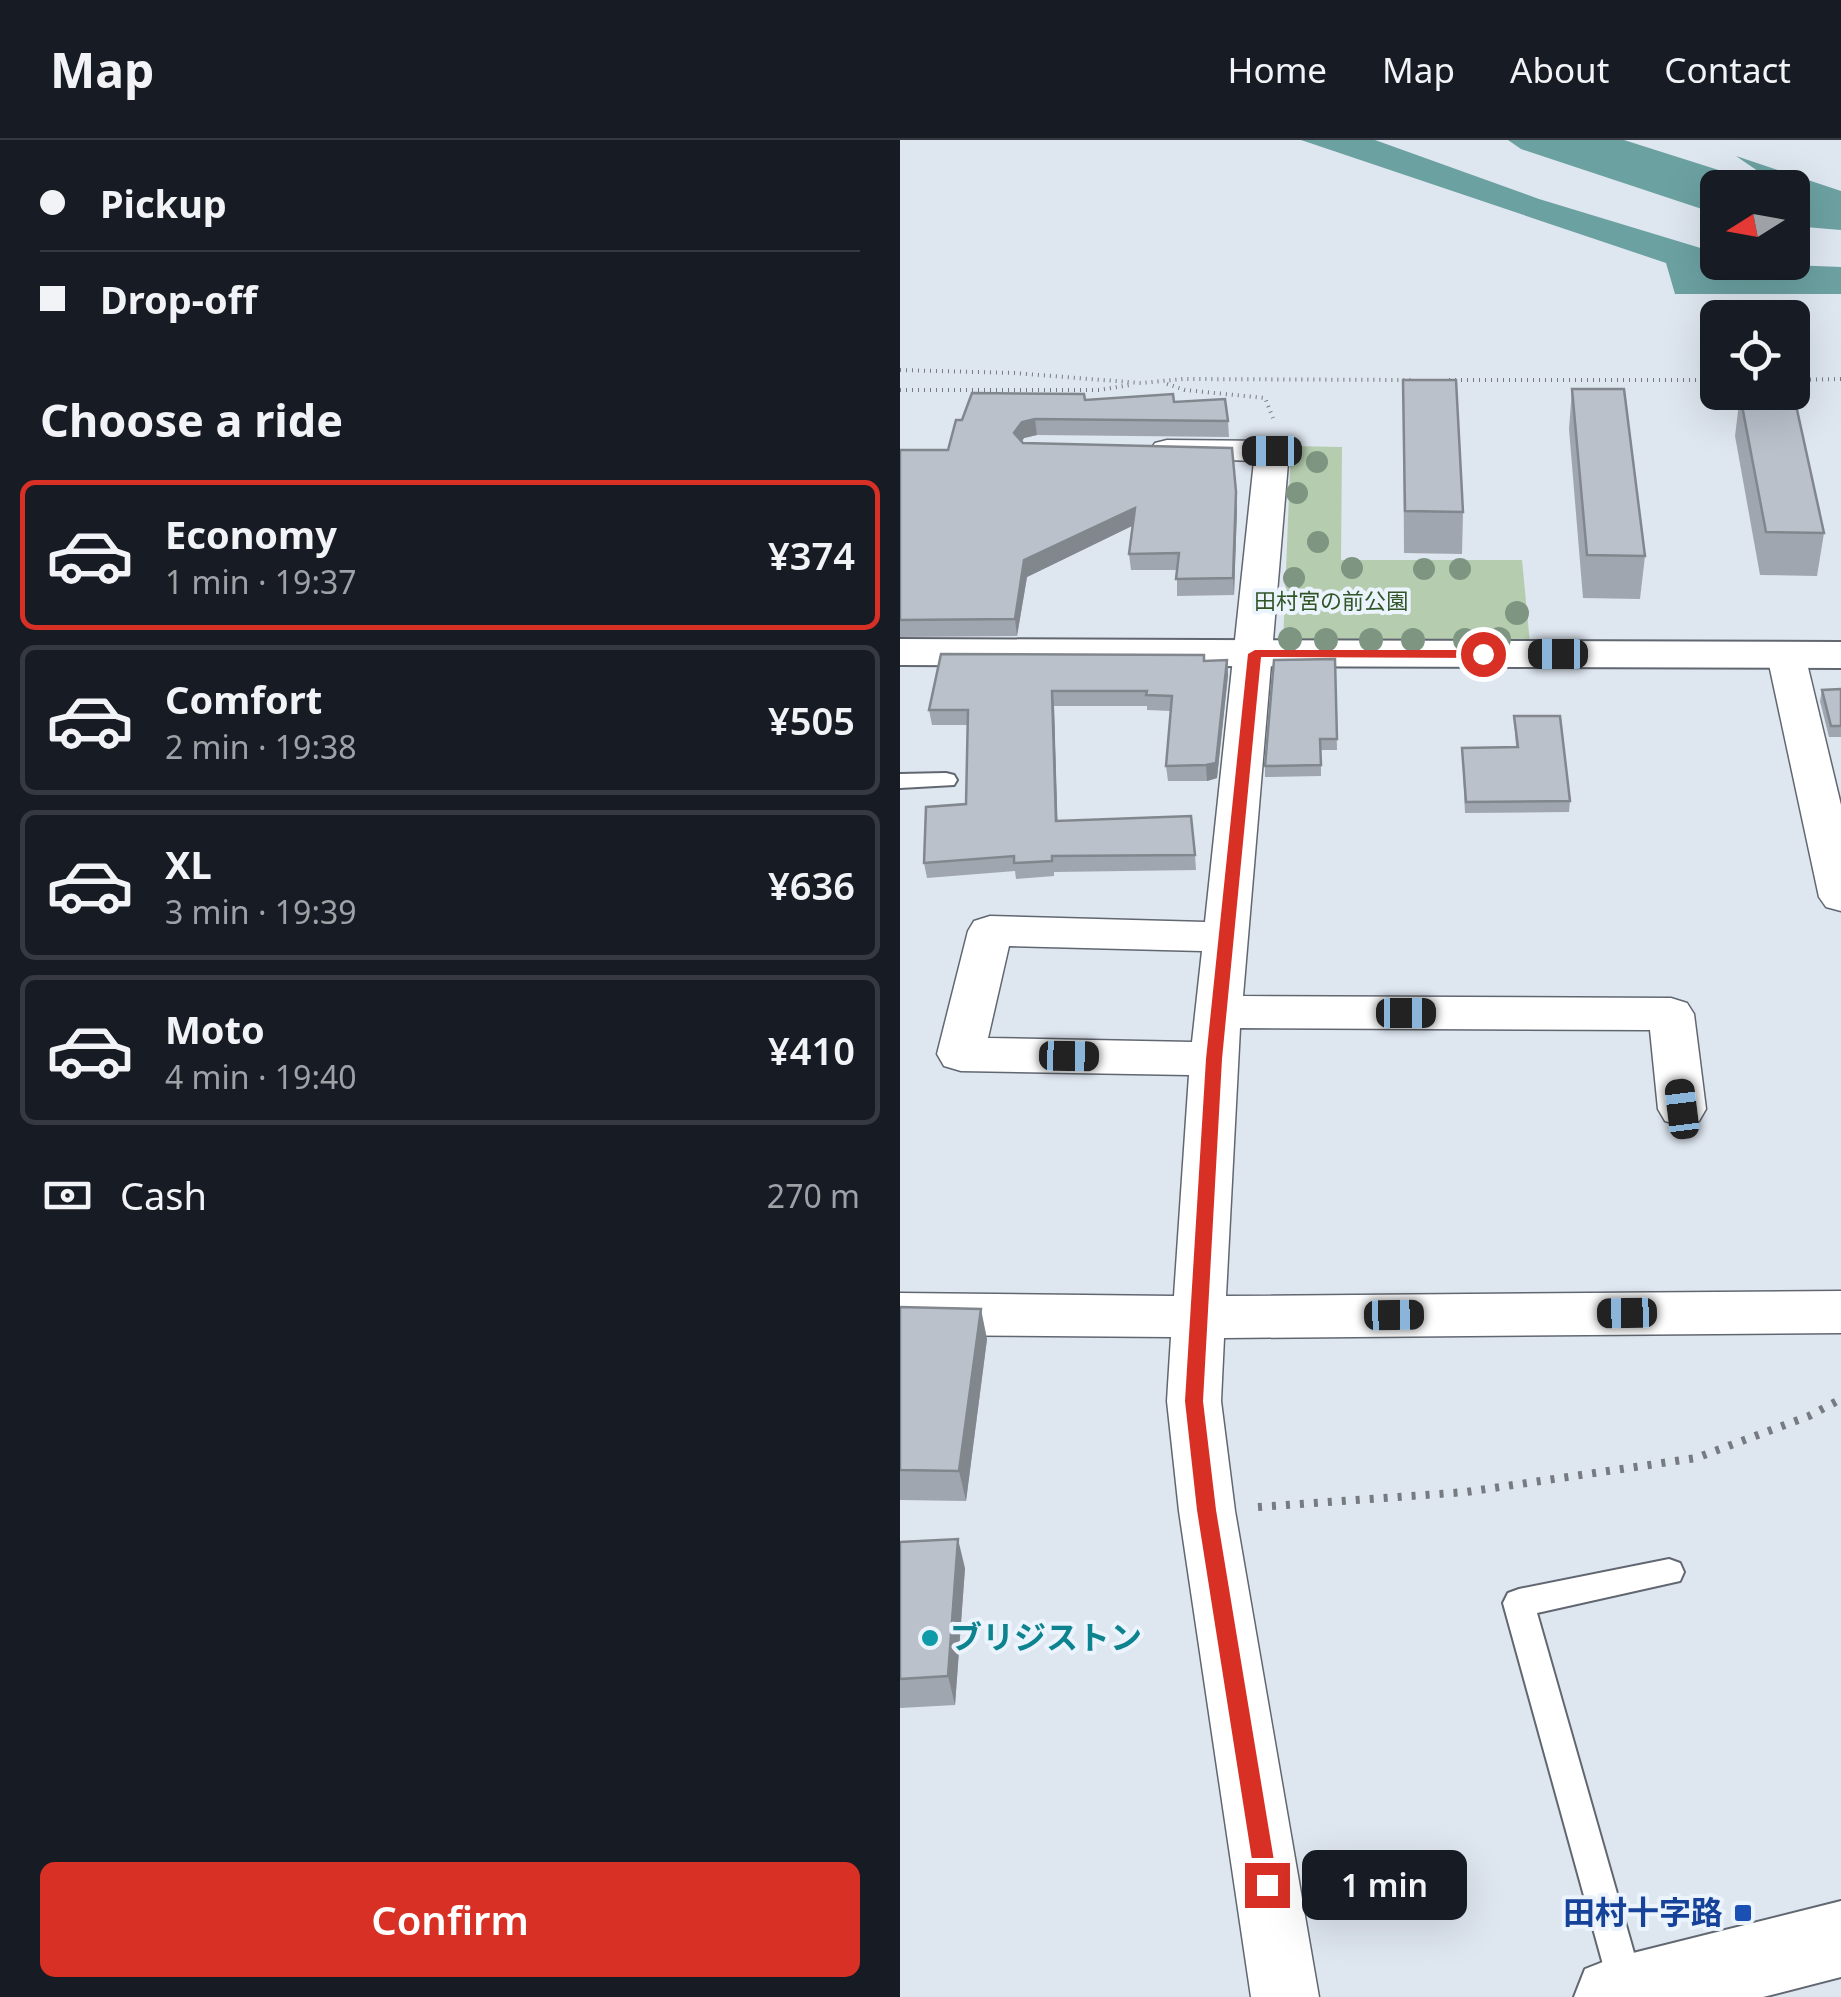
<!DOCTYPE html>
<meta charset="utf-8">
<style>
body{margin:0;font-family:"Noto Sans","Noto Sans JP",sans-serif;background:#242831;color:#f1f3f6;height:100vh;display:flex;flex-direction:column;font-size:38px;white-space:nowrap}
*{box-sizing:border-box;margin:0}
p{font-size:32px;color:#9ea1a6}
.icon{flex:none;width:55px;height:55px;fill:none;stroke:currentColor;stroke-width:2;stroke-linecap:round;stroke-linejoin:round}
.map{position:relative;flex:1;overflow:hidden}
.panel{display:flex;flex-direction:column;background:#171b24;width:900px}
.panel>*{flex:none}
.banner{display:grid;align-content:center;height:220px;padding:0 40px;background:#171b24}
.needle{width:65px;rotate:259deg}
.fabs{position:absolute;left:800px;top:30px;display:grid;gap:20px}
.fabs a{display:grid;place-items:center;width:110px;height:110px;border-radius:15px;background:#171b24;box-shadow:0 10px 40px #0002;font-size:50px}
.end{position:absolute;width:45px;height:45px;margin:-22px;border:12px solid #d93025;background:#fff;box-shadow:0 0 0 5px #fff}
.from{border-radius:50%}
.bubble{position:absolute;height:70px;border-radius:15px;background:#171b24;box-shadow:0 10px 40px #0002;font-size:32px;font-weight:600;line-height:70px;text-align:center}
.car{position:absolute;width:30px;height:60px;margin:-30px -15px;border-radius:12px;box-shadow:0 0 8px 2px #0007;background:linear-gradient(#222 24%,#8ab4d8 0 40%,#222 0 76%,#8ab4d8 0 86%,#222 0)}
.banner b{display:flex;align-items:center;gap:35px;height:95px;font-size:38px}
.banner b+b{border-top:2px solid #363941}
.banner i{width:25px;height:25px;background:#f1f3f6}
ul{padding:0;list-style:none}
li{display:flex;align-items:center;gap:30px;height:150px;margin:0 20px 15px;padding:0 20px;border:5px solid #363941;border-radius:15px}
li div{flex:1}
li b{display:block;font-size:38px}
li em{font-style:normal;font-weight:600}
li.current{border-color:#d93025}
li>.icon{width:90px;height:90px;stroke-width:1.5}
h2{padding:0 40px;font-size:45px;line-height:120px}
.pay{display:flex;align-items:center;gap:25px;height:110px;padding:0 40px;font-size:38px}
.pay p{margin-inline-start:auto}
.cta{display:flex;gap:20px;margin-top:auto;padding:20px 40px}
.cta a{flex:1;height:115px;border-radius:15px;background:#d93025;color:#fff;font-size:40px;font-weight:600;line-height:115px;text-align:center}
header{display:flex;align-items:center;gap:60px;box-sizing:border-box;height:140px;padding:0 50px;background:#171b24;border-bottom:2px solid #363941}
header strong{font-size:48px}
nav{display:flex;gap:55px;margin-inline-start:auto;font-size:35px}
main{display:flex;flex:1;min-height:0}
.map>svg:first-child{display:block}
</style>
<header>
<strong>Map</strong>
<nav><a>Home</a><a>Map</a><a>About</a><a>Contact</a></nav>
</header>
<main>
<section class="panel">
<div class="banner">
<b><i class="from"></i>Pickup</b>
<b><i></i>Drop-off</b>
</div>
<h2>Choose a ride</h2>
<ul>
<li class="current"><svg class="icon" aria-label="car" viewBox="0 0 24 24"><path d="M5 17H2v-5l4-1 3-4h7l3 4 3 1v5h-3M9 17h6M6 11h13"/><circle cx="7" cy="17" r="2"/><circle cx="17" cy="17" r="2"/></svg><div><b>Economy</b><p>1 min · 19:37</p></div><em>¥374</em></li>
<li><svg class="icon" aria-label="car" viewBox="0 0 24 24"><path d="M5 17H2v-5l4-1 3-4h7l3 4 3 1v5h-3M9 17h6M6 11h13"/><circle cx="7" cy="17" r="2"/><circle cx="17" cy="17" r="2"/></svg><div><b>Comfort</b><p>2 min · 19:38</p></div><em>¥505</em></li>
<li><svg class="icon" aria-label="car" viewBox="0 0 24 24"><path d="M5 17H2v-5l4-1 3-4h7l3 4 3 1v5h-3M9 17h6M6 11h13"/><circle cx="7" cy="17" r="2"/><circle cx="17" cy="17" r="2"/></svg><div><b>XL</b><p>3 min · 19:39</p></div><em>¥636</em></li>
<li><svg class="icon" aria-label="car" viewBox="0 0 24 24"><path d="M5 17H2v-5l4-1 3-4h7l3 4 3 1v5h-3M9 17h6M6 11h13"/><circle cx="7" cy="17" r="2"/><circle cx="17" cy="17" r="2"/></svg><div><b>Moto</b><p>4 min · 19:40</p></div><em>¥410</em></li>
</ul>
<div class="pay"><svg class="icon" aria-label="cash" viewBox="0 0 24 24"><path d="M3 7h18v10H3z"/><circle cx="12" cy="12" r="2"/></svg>Cash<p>270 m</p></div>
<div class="cta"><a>Confirm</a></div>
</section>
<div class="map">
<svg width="941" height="1857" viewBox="0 0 941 1857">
<rect width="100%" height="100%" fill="#dee6f0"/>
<path fill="#b5ccaf" d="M391,306L442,307L441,420H622L630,504H383Z"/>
<g fill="#6ca1a2">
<path d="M401,0H475L639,59L817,113L818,122L941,127V154H775L766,123Z"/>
<path d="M608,0H724L872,47L818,48L817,74L621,9Z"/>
<path d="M836,16L941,51V90L893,86L892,48L881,47Z"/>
</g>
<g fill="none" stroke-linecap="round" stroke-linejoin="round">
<g stroke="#616770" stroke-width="4">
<g id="service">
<path d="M46,633L54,635L57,640L54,645L0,648V634Z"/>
<path d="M769,1419L780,1423L784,1432L780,1441L637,1473L744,1848L740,1857H712L603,1463L608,1453L619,1449Z"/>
</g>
</g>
<g stroke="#616770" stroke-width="3">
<g id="minor">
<path d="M267,300L372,301L384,304L389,311L343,856L771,858L787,863L794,874L806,969L799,981L782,986L765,981L758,969L750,890L340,888L326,1156L941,1151V1193L324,1198L321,1261L335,1371L419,1857H351L279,1371L267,1261L271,1197L0,1195V1153L274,1156L289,935L61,931L44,926L37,914L68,791L74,781L90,776L305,782L354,321L255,317L250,310L255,303ZM109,806L302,811L292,902L88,898Z"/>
<path d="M886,503L900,507L905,515L941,665V771L926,767L919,757L867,515L872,507Z"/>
</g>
</g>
<g stroke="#616770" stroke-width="4">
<g id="tertiary">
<path d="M0,499L941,502V528L0,525Z"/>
<path d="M941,1761V1837L863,1857H674L685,1829L713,1818Z"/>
</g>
</g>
<g stroke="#767b82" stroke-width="4" stroke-dasharray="1 5" stroke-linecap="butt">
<path d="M0,230L114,233L241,243L283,239L511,240"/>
<path d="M549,240H818"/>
<path d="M892,240L941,239"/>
<path d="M267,244L285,250L365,258L373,278"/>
<path d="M0,250H199L230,245"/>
</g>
<path stroke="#767b82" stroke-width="8" stroke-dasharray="4 10" stroke-linecap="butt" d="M358,1367L566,1352L796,1318L909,1276L941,1259"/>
<use href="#service" fill="#fff" fill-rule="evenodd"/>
<use href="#minor" fill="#fff" fill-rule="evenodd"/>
<use href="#tertiary" fill="#fff" fill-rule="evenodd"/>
</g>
<g fill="#7e9681">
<circle cx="417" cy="322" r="11"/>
<circle cx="397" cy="353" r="11"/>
<circle cx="418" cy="402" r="11"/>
<circle cx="452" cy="428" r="11"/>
<circle cx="524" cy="429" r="11"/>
<circle cx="560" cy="429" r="11"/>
<circle cx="394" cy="438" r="11"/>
<circle cx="617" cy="473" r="12"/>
<circle cx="390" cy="499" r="12"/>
<circle cx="599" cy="499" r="12"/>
<circle cx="426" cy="500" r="12"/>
<circle cx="471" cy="500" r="12"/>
<circle cx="513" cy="500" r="12"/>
<circle cx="565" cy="500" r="12"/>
</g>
<g fill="#a0a6af">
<path d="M503,240L563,372L562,414L504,413Z"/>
<path d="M672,249L745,416L740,459L683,458L669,289Z"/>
<path d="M840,255L924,393L917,436L860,435L835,296Z"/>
<path d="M274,262L328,281L329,297L137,295L124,298L122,302L337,369L334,455L277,456V430H231L229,414L232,386L127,437L117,496L0,497V310H48L62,280Z"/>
<path d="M435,519L437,610H421V636L365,637V626Z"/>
<path d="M327,520L328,535L317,638L307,641H268L266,626L271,571L247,570V566H154L157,681L295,715L296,730L154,732V736L116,739L115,731L27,738L24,723L66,664L68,585H32L29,570L305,521Z"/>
<path d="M941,549V597H929L920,561L922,550Z"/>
<path d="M614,576L670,661L669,672L565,673L562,608L616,607Z"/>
<path d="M0,1167L87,1199L66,1361L0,1360Z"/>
<path d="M0,1402L65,1428L55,1565L0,1568Z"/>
</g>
<g fill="#82878e">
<path d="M135,279L137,295L124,298L116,309L114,293L122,282Z"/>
<path d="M336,352L337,369L334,455L333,438Z"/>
<path d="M235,368L236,384L127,437L117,496L115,479L124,420Z"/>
<path d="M327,520L328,535L317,638L307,641L306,625Z"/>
<path d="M152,551L154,566L158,697L156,681Z"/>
<path d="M81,1169L87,1199L66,1361L59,1331Z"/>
<path d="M58,1399L65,1428L55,1565L48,1536Z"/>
</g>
<g fill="#bac1cb" stroke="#82878e" stroke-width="2.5">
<path d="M503,240H556L563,372L505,371Z"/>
<path d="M672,249H724L745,416L687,415Z"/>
<path d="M72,253L184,254L185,260L273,254L274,262L325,259L328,281L135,279L122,282L114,293L123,303L332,308L336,352L333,438L276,439L279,413L229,414L235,368L124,420L115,479L0,480V310H48L56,280H62Z"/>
<path d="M840,255L894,256L924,393L866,392Z"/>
<path d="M41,514L304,515V521L327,520L316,623L306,625L266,626L272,556L246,555L247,551H152L156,681L291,676L295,715L152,716V721L114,723V716L24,723L26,667L66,664L68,570H29Z"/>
<path d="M435,519L437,599H420L421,625L365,626L374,520Z"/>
<path d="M941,549V586H931L922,550Z"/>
<path d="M614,576H660L670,661L566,662L562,608L618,607Z"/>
<path d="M0,1167L81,1169L59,1331L0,1330Z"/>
<path d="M58,1399L48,1536L0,1539V1402Z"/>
</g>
<path fill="#d93025" d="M355,510H583L589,514L583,518L361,517L322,919L303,1261L316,1370L378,1745L375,1752L367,1756L359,1752L356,1745L297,1370L285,1261L306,919L348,514Z"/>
<circle fill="#0f9aa8" stroke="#ebf3fd" stroke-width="4" cx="30" cy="1498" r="10"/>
<rect fill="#1a4fb4" stroke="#ebf3fd" stroke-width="4" x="833" y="1763" width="20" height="20" rx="5"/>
<g text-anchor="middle" stroke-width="8" stroke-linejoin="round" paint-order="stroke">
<g font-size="22" fill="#305526" stroke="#ebf3fd">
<text x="431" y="469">田村宮の前公園</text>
</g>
<g font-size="32" font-weight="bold" fill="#0d838f" stroke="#ebf3fd" text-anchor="start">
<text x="50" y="1509">ブリジストン</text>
</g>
<g font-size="32" font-weight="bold" fill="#164399" stroke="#ebf3fd" text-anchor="end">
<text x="823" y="1784">田村十字路</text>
</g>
</g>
</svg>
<div class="fabs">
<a><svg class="needle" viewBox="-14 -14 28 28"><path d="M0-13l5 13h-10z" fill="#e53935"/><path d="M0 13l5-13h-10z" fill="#9ea1a6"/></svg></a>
<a><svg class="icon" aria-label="locate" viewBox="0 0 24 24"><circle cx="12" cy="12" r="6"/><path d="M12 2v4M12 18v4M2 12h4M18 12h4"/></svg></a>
</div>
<i class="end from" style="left:583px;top:514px"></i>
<i class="end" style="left:367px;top:1745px"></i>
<div class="bubble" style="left:402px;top:1710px;width:165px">1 min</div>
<i class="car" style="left:372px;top:311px;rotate:270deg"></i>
<i class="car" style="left:658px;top:514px;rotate:270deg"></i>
<i class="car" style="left:506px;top:873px;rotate:90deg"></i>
<i class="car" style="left:169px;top:916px;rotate:91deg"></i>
<i class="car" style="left:782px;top:969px;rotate:353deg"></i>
<i class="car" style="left:727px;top:1173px;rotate:269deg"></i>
<i class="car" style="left:494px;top:1175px;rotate:89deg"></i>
</div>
</main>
